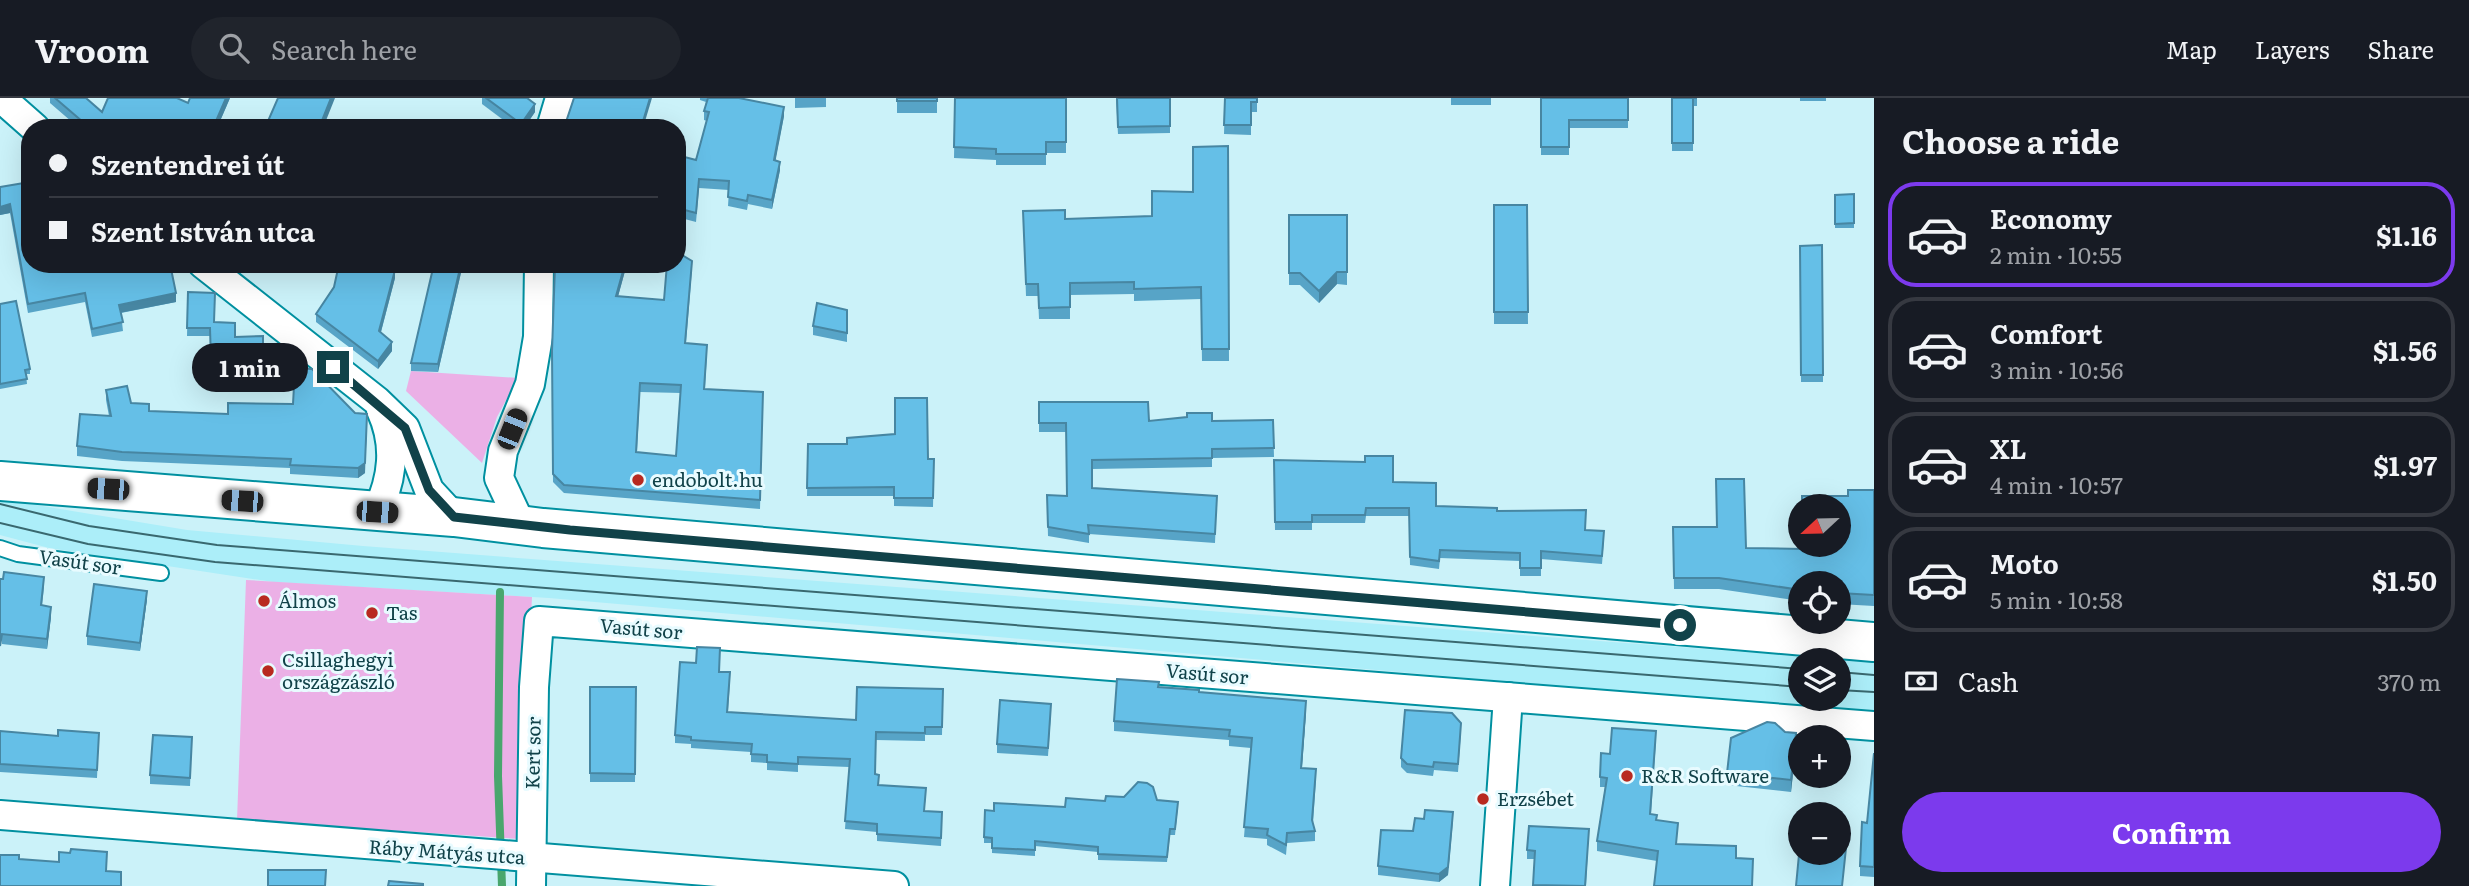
<!DOCTYPE html>
<meta charset="utf-8">
<style>
body{margin:0;font-family:Literata,serif;background:#20242c;color:#f1f3f6;height:100vh;display:flex;flex-direction:column;font-size:26px;white-space:nowrap}
*{box-sizing:border-box;margin:0}
p{font-size:23px;color:#9ea1a6}
.icon{flex:none;width:38px;height:38px;fill:none;stroke:currentColor;stroke-width:2;stroke-linecap:round;stroke-linejoin:round}
.map{position:relative;flex:1;overflow:hidden}
.sheet{display:flex;flex-direction:column;background:#171b24;width:595px}
.sheet>*{flex:none}
.top-card{position:absolute;left:21px;top:21px;width:665px;height:154px;border-radius:28px;box-shadow:0 7px 28px #0002;display:grid;align-content:center;height:154px;padding:0 28px;background:#171b24}
.needle{width:46px;rotate:248deg}
.fabs{position:absolute;left:1788px;top:396px;display:grid;gap:14px}
.fabs a{display:grid;place-items:center;width:63px;height:63px;border-radius:50%;background:#171b24;box-shadow:0 7px 28px #0002;font-size:35px}
.end{position:absolute;width:32px;height:32px;margin:-16px;border:9px solid #114249;background:#fff;box-shadow:0 0 0 4px #fff}
.from{border-radius:50%}
.bubble{position:absolute;height:49px;border-radius:24px;background:#171b24;box-shadow:0 7px 28px #0002;font-size:23px;font-weight:700;line-height:49px;text-align:center}
.car{position:absolute;width:21px;height:42px;margin:-21px -10px;border-radius:9px;box-shadow:0 0 5px 2px #0007;background:linear-gradient(#222 24%,#8ab4d8 0 40%,#222 0 76%,#8ab4d8 0 86%,#222 0)}
.top-card b{display:flex;align-items:center;gap:24px;height:66px;font-size:26px}
.top-card b+b{border-top:2px solid #363941}
.top-card i{width:18px;height:18px;background:#f1f3f6}
ul{padding:0;list-style:none}
li{display:flex;align-items:center;gap:21px;height:105px;margin:0 14px 10px;padding:0 14px;border:4px solid #363941;border-radius:28px}
li div{flex:1}
li b{display:block;font-size:26px}
li em{font-style:normal;font-weight:700}
li.on{border-color:#7c3aed}
li>.icon{width:63px;height:63px;stroke-width:1.5}
h2{padding:0 28px;font-size:32px;line-height:84px}
.pay{display:flex;align-items:center;gap:18px;height:77px;padding:0 28px;font-size:26px}
.pay p{margin-inline-start:auto}
.cta{display:flex;gap:14px;margin-top:auto;padding:14px 28px}
.cta a{flex:1;height:80px;border-radius:42px;background:#7c3aed;color:#fff;font-size:28px;font-weight:700;line-height:80px;text-align:center}
header{display:flex;align-items:center;gap:42px;box-sizing:border-box;height:98px;padding:0 35px;background:#171b24;border-bottom:2px solid #363941}
header strong{font-size:33px}
nav{display:flex;gap:38px;margin-inline-start:auto;font-size:24px}
.search{width:490px;height:63px;background:#20242c;display:flex;align-items:center;gap:18px;box-sizing:border-box;padding:0 24px;border-radius:38px;color:#9ea1a6;font-size:26px}
main{display:flex;flex:1;min-height:0}
.map>svg:first-child{display:block}
</style>
<header>
<strong>Vroom</strong>
<div class="search"><svg class="icon" aria-label="search" viewBox="0 0 24 24"><circle cx="10" cy="10" r="6"/><path d="M15 15l6 6"/></svg>Search here</div>
<nav><a>Map</a><a>Layers</a><a>Share</a></nav>
</header>
<main>
<div class="map">
<svg width="1874" height="788" viewBox="0 0 1874 788">
<rect width="100%" height="100%" fill="#cbf2f9"/>
<path fill="#aceef9" fill-rule="evenodd" d="M0,401L187,432L363,448L1874,564V612L1723,602L549,500L273,484L49,450L0,437ZM1801,562H1839V600H1801Z"/>
<g fill="#ebb0e6">
<path d="M411,273L518,280L497,319L482,365L406,293Z"/>
<path d="M246,482L532,499L520,741L237,722Z"/>
</g>
<g fill="none" stroke-linecap="round" stroke-linejoin="round">
<path stroke="#49a66d" stroke-width="8" d="M500,494L498,678L502,788"/>
<g stroke="#0090a0" stroke-width="18">
<path id="lane" d="M0,450L18,456L161,475"/>
</g>
<g stroke="#0090a0" stroke-width="32">
<g id="street">
<path d="M1,0L35,30"/>
<path d="M551,30L560,0"/>
<path d="M203,166L377,303L405,330L429,392L454,419"/>
<path d="M377,414C393,380 397,347 381,312"/>
<path d="M521,427L499,380L503,353L530,286L538,239L539,166"/>
<path d="M0,717L894,788"/>
<path d="M531,788L534,589L539,523L1874,628"/>
<path d="M1495,788L1508,599"/>
</g>
</g>
<g stroke="#0090a0" stroke-width="42">
<path id="secondary" d="M0,383L454,419L543,430L1874,544"/>
</g>
<use href="#lane" stroke="#fff" stroke-width="14"/>
<use href="#street" stroke="#fff" stroke-width="28"/>
<use href="#secondary" stroke="#fff" stroke-width="38"/>
<g stroke="#39686f" stroke-width="2">
<path d="M0,406L89,428L217,447L1801,571"/>
<path d="M0,425L88,446L215,464L1801,589"/>
<path d="M1839,574L1874,577"/>
<path d="M1839,592L1874,594"/>
</g>
</g>
<g fill="#57a4c7" fill-rule="evenodd">
<path d="M50,0H86L102,14L188,5L190,0H230L217,30H79L50,5Z"/>
<path d="M482,0H527L535,14L524,30H514L482,6Z"/>
<path d="M700,0H739L784,18L775,63L780,72L772,111L748,106L747,112L728,108L729,92L699,90L696,124L677,119V57L696,62L707,23L704,22V13L706,4L700,2Z"/>
<path d="M795,0H826V9L795,10Z"/>
<rect x="897" y="0" width="40" height="15"/>
<path d="M955,0H1066V55H1046V67H996V62L954,60Z"/>
<path d="M1116,0L1170,4V35L1118,36Z"/>
<path d="M1225,0H1257V14H1251V37L1224,36Z"/>
<rect x="1451" y="0" width="40" height="7"/>
<path d="M1541,0H1628V30H1569V57H1541Z"/>
<path d="M1672,0H1697V8H1693V53H1672Z"/>
<rect x="1800" y="0" width="26" height="3"/>
<path d="M1228,48L1229,263H1202L1201,201L1134,203V196L1070,197V221H1039L1038,198H1026L1023,113L1065,121L1152,118L1193,94Z"/>
<path d="M30,84V166L176,204L121,215L123,233L92,239L85,204L28,215L10,115L0,117V89Z"/>
<path d="M1854,96V130H1835V97Z"/>
<path d="M1494,107H1527L1528,226H1494Z"/>
<path d="M1289,117H1347V187L1337,186L1319,205L1300,187H1289Z"/>
<path d="M1822,147L1823,284H1801L1800,148Z"/>
<path d="M339,166H394L393,171L395,180L381,234L392,253L378,271L316,224V216L334,189Z"/>
<path d="M434,166H463L438,274L411,273V265Z"/>
<path d="M692,171L686,245L707,255L705,291L763,294L760,411L564,395L553,384L552,253L625,173L618,198L664,202ZM640,294L681,295L676,358L637,354Z"/>
<path d="M188,194L214,224L235,239L263,238V273L211,272L210,238H187Z"/>
<path d="M0,206L30,271V276H26L27,286L0,291Z"/>
<path d="M847,212V244L813,237V228Z"/>
<path d="M106,292L149,313L228,316L293,306L365,375L358,380L290,376V370L122,363L77,358V348L109,318L106,302Z"/>
<path d="M1039,304L1149,323L1273,322L1274,359L1212,360V369L1092,371V390L1217,398L1215,445L1089,436V445L1048,438L1047,397L1067,398L1066,334H1039Z"/>
<path d="M808,346L934,361L933,409L894,408V398H807Z"/>
<path d="M1274,362L1393,384L1436,408L1497,413L1585,432L1604,441L1602,466L1541,461V478H1520V463L1440,460L1439,471L1410,467L1409,418H1366L1365,425H1312V432H1275Z"/>
<path d="M1874,392V508L1839,506V485H1801V503L1719,491H1674L1673,429L1746,450L1802,451L1848,398Z"/>
<path d="M0,481L44,489L42,508L51,519L47,551L2,546Z"/>
<path d="M147,501L140,553L87,547V538Z"/>
<path d="M696,565L719,574L730,582L728,614L856,622L943,591L942,637H925V643L876,642L875,676L879,687L926,698L924,713L942,722L941,748L877,743V734L845,731L849,669L798,667V674L767,672V665L751,664V654L691,650V646L675,645V637Z"/>
<path d="M590,589H636L635,684H590Z"/>
<path d="M1159,589L1199,594L1306,614L1302,670L1316,681L1313,725L1315,733V743L1287,745L1286,757L1267,747V741L1244,739L1251,650L1229,648V642L1114,633V623Z"/>
<path d="M1051,615L1048,658L997,655V646Z"/>
<path d="M0,633L58,638L99,635L97,680L0,674Z"/>
<path d="M1461,634L1458,674L1434,672L1433,678L1407,675L1401,669V660Z"/>
<path d="M192,639L190,688L150,686V677Z"/>
<path d="M1656,643L1651,716L1657,722L1678,734L1657,763L1597,753V743L1605,689H1600V679L1610,656Z"/>
<path d="M1796,648L1791,694L1727,687V675Z"/>
<path d="M1874,655V779L1860,778V768L1867,725Z"/>
<path d="M1157,702L1178,709L1175,737H1170L1167,764L1098,762V754L1035,748V758L992,755V745H984V739L994,713L1065,709L1105,703Z"/>
<path d="M1453,723L1448,777L1439,784L1378,777V768L1413,733Z"/>
<path d="M1589,731L1586,788H1533L1535,761H1527V752Z"/>
</g>
<g fill="#4786a2">
<path d="M226,0H230L217,30H213Z"/>
<path d="M331,0H335L323,30H319Z"/>
<path d="M650,0H652L643,30H641Z"/>
<path d="M535,6V14L524,30H521V26Z"/>
<path d="M784,9V18L774,71V62Z"/>
<path d="M780,64V72L772,111V102Z"/>
<path d="M10,106V115L0,117V109Z"/>
<path d="M461,166H463L438,274V266Z"/>
<path d="M625,166V173L616,206V198Z"/>
<path d="M395,172V180L379,241V233Z"/>
<path d="M1337,174V186L1319,205V193Z"/>
<path d="M176,195V204L119,215V207Z"/>
<path d="M392,244V253L378,271V263Z"/>
<path d="M367,325L365,375L358,380V370Z"/>
<path d="M147,493V501L140,553V545Z"/>
<path d="M51,509V519L47,551V541Z"/>
<path d="M1306,603V614L1301,680V670Z"/>
<path d="M1796,635V648L1791,694V682Z"/>
<path d="M1453,714L1448,777L1439,784V776Z"/>
</g>
<g fill="#65bfe7" stroke="#4786a2" stroke-width="2" fill-rule="evenodd">
<path d="M55,0H86L102,14L108,0H177L188,5L190,0H226L213,30H90Z"/>
<path d="M278,0H331L319,30H265Z"/>
<path d="M486,0H527L535,6L521,26Z"/>
<path d="M574,0H650L641,30H564Z"/>
<path d="M708,0H739L784,9L774,62L780,64L772,102L748,97L747,103L728,99L729,83L699,81L696,115L677,110V57L696,62L709,14L704,13Z"/>
<rect x="897" y="0" width="40" height="3"/>
<path d="M955,0H1066V44H1046V56H996V51L954,49Z"/>
<path d="M1117,0H1170V28L1118,29Z"/>
<path d="M1225,0H1257V4H1251V27H1224Z"/>
<path d="M1541,0H1628V22H1569V49H1541Z"/>
<path d="M1672,0H1697H1693V45H1672Z"/>
<path d="M1228,48L1229,251H1202L1201,189L1134,191V184L1070,185V209L1039,210L1038,186H1026L1023,113L1065,112V121L1152,118V93L1193,94V49Z"/>
<path d="M30,84V166H170L176,195L119,207L123,224L92,231L85,195L28,206L10,106L0,109V89Z"/>
<path d="M1854,96V125L1835,126V97Z"/>
<path d="M1494,107H1527L1528,214H1494Z"/>
<path d="M1289,117H1347V174H1337L1319,193L1300,175H1289Z"/>
<path d="M1822,147L1823,277H1801L1800,148Z"/>
<path d="M677,154L692,163L685,245L707,247L704,291L763,294L760,402L564,387L553,376L552,253L555,167L625,166L616,198L664,202L667,166H677ZM640,285L681,287L676,358L636,354Z"/>
<path d="M339,166H392L391,171L395,172L379,233L392,244L378,263L316,216L334,189Z"/>
<path d="M434,166H461L438,266L411,265Z"/>
<path d="M188,194L215,195L214,224L235,225V239L263,238V265L211,264L210,230H187Z"/>
<path d="M16,203L30,271L25,272L27,281L0,286V206Z"/>
<path d="M817,205L847,212V235L813,228Z"/>
<path d="M295,270L312,271L355,315L367,316L365,365L358,370L290,367L291,361L122,354L77,348L80,316L111,318L106,292L127,288L131,305L149,306V313L228,316V305L293,306Z"/>
<path d="M895,300H927L928,361H934L933,400H894V389L807,390L808,346H847V340L895,336Z"/>
<path d="M1039,304H1148L1149,323L1187,319V315H1212V323L1273,322L1274,350L1212,351V360L1092,362V390L1217,398L1215,436L1088,427L1089,436L1048,429L1047,397L1067,398L1066,325H1039Z"/>
<path d="M1365,358H1393V384L1436,385V408L1497,410V413L1586,412L1585,432L1604,433L1602,458L1541,453V470H1520V455L1440,452L1439,463L1410,459L1409,410H1366L1365,417H1312V424H1275L1274,362L1365,364Z"/>
<path d="M1716,381H1744L1746,450L1803,451V446H1839V408H1802V398H1848V392H1874V497L1839,495V485H1801V492L1719,480H1674L1673,429H1717Z"/>
<path d="M4,474L44,479L41,507L51,509L47,541L2,536L0,548V481H3Z"/>
<path d="M94,486L147,493L140,545L87,538Z"/>
<path d="M697,549L720,550L719,574H730L727,614L856,622L857,589L943,591L942,629H925V635L876,634L875,676L879,677L878,687L926,690L924,713L942,714L941,740L877,736V726L845,723L850,661L798,659V666L767,664V657L751,656L752,646L691,642V639L675,637L680,564L696,565Z"/>
<path d="M1117,581L1159,584L1158,589L1199,592V594L1306,603L1301,670L1316,671L1312,722L1315,733L1287,735L1286,747L1267,737L1268,731L1244,729L1252,640L1229,638L1230,632L1114,623Z"/>
<path d="M590,589H636L635,676L590,675Z"/>
<path d="M1000,602L1051,606L1048,650L997,646Z"/>
<path d="M1405,612L1452,615L1461,625L1458,666L1434,664L1433,669L1407,666L1401,660Z"/>
<path d="M1767,624L1775,625L1785,634L1796,635L1791,682L1727,675L1731,640Z"/>
<path d="M1612,630L1656,633L1650,716L1657,717L1656,722L1678,725L1676,746L1736,748V760L1753,761L1752,788H1654L1658,753L1597,743L1607,680L1600,679L1601,655L1610,656Z"/>
<path d="M58,632L99,635L97,672L0,666V633L58,638Z"/>
<path d="M153,637L192,639L190,680L150,677Z"/>
<path d="M1874,655V769L1860,768L1862,724L1867,725Z"/>
<path d="M1138,684L1147,685L1153,689L1157,702L1178,704L1175,731H1170L1167,759L1098,756V749L1035,743V752L992,750V740L984,739L985,712L994,713V705L1065,709L1066,700L1105,703L1106,698L1124,699Z"/>
<path d="M1425,712L1453,714L1448,769L1439,776L1378,768L1381,732L1413,733L1415,720L1424,721Z"/>
<path d="M1529,728L1589,731L1585,788L1533,787L1535,753L1527,752Z"/>
<path d="M1800,746L1801,754H1839V749L1846,750L1842,788H1796Z"/>
<path d="M71,751L107,754L106,773L121,774V788H0V757H19V761L59,764V754L70,755Z"/>
<path d="M268,772H326L325,788H268Z"/>
<path d="M389,783L423,786V788H388Z"/>
</g>
<g fill="none" stroke-linecap="round" stroke-linejoin="round">
<path stroke="#114249" stroke-width="9" d="M333,269L405,330L429,392L454,419L570,432L1680,527"/>
</g>
<g fill="#b82a20" stroke="#e8fbff" stroke-width="2.5">
<circle cx="638" cy="382" r="7"/>
<circle cx="264" cy="503" r="7"/>
<circle cx="372" cy="515" r="7"/>
<circle cx="268" cy="573" r="7"/>
<circle cx="1627" cy="678" r="7"/>
<circle cx="1483" cy="701" r="7"/>
</g>
<g text-anchor="middle" stroke-width="6" stroke-linejoin="round" paint-order="stroke">
<g font-size="19" fill="#114249" stroke="#e8fbff" text-anchor="start">
<text x="652" y="389">endobolt.hu</text>
<text x="278" y="510">Álmos</text>
<text x="386" y="522">Tas</text>
<text x="282" y="569">Csillaghegyi<tspan x="282" dy="22">országzászló</tspan></text>
<text x="1641" y="685">R&amp;R Software</text>
<text x="1497" y="708">Erzsébet</text>
</g>
<g font-size="19" fill="#114249" stroke="#e8fbff">
<text transform="translate(80 464) rotate(8)" y="7">Vasút sor</text>
<text transform="translate(641 531) rotate(5)" y="7">Vasút sor</text>
<text transform="translate(1207 576) rotate(5)" y="7">Vasút sor</text>
<text transform="translate(533 655) rotate(-89)" y="7">Kert sor</text>
<text transform="translate(447 754) rotate(4)" y="7">Ráby Mátyás utca</text>
</g>
</g>
</svg>
<div class="fabs">
<a><svg class="needle" viewBox="-14 -14 28 28"><path d="M0-13l5 13h-10z" fill="#e53935"/><path d="M0 13l5-13h-10z" fill="#9ea1a6"/></svg></a>
<a><svg class="icon" aria-label="locate" viewBox="0 0 24 24"><circle cx="12" cy="12" r="6"/><path d="M12 2v4M12 18v4M2 12h4M18 12h4"/></svg></a>
<a><svg class="icon" aria-label="layers" viewBox="0 0 24 24"><path d="M12 4l9 5-9 5-9-5zM3 14l9 5 9-5"/></svg></a>
<a>+</a>
<a>−</a>
</div>
<i class="end from" style="left:1680px;top:527px"></i>
<i class="end" style="left:333px;top:269px"></i>
<div class="bubble" style="left:192px;top:245px;width:116px">1 min</div>
<i class="car" style="left:512px;top:331px;rotate:22deg"></i>
<i class="car" style="left:108px;top:391px;rotate:274deg"></i>
<i class="car" style="left:242px;top:403px;rotate:274deg"></i>
<i class="car" style="left:377px;top:414px;rotate:94deg"></i>
<div class="top-card">
<b><i class="from"></i>Szentendrei út</b>
<b><i></i>Szent István utca</b>
</div>
</div>
<section class="sheet">
<h2>Choose a ride</h2>
<ul>
<li class="on"><svg class="icon" aria-label="car" viewBox="0 0 24 24"><path d="M5 17H2v-5l4-1 3-4h7l3 4 3 1v5h-3M9 17h6M6 11h13"/><circle cx="7" cy="17" r="2"/><circle cx="17" cy="17" r="2"/></svg><div><b>Economy</b><p>2 min · 10:55</p></div><em>$1.16</em></li>
<li><svg class="icon" aria-label="car" viewBox="0 0 24 24"><path d="M5 17H2v-5l4-1 3-4h7l3 4 3 1v5h-3M9 17h6M6 11h13"/><circle cx="7" cy="17" r="2"/><circle cx="17" cy="17" r="2"/></svg><div><b>Comfort</b><p>3 min · 10:56</p></div><em>$1.56</em></li>
<li><svg class="icon" aria-label="car" viewBox="0 0 24 24"><path d="M5 17H2v-5l4-1 3-4h7l3 4 3 1v5h-3M9 17h6M6 11h13"/><circle cx="7" cy="17" r="2"/><circle cx="17" cy="17" r="2"/></svg><div><b>XL</b><p>4 min · 10:57</p></div><em>$1.97</em></li>
<li><svg class="icon" aria-label="car" viewBox="0 0 24 24"><path d="M5 17H2v-5l4-1 3-4h7l3 4 3 1v5h-3M9 17h6M6 11h13"/><circle cx="7" cy="17" r="2"/><circle cx="17" cy="17" r="2"/></svg><div><b>Moto</b><p>5 min · 10:58</p></div><em>$1.50</em></li>
</ul>
<div class="pay"><svg class="icon" aria-label="cash" viewBox="0 0 24 24"><path d="M3 7h18v10H3z"/><circle cx="12" cy="12" r="2"/></svg>Cash<p>370 m</p></div>
<div class="cta"><a>Confirm</a></div>
</section>
</main>
